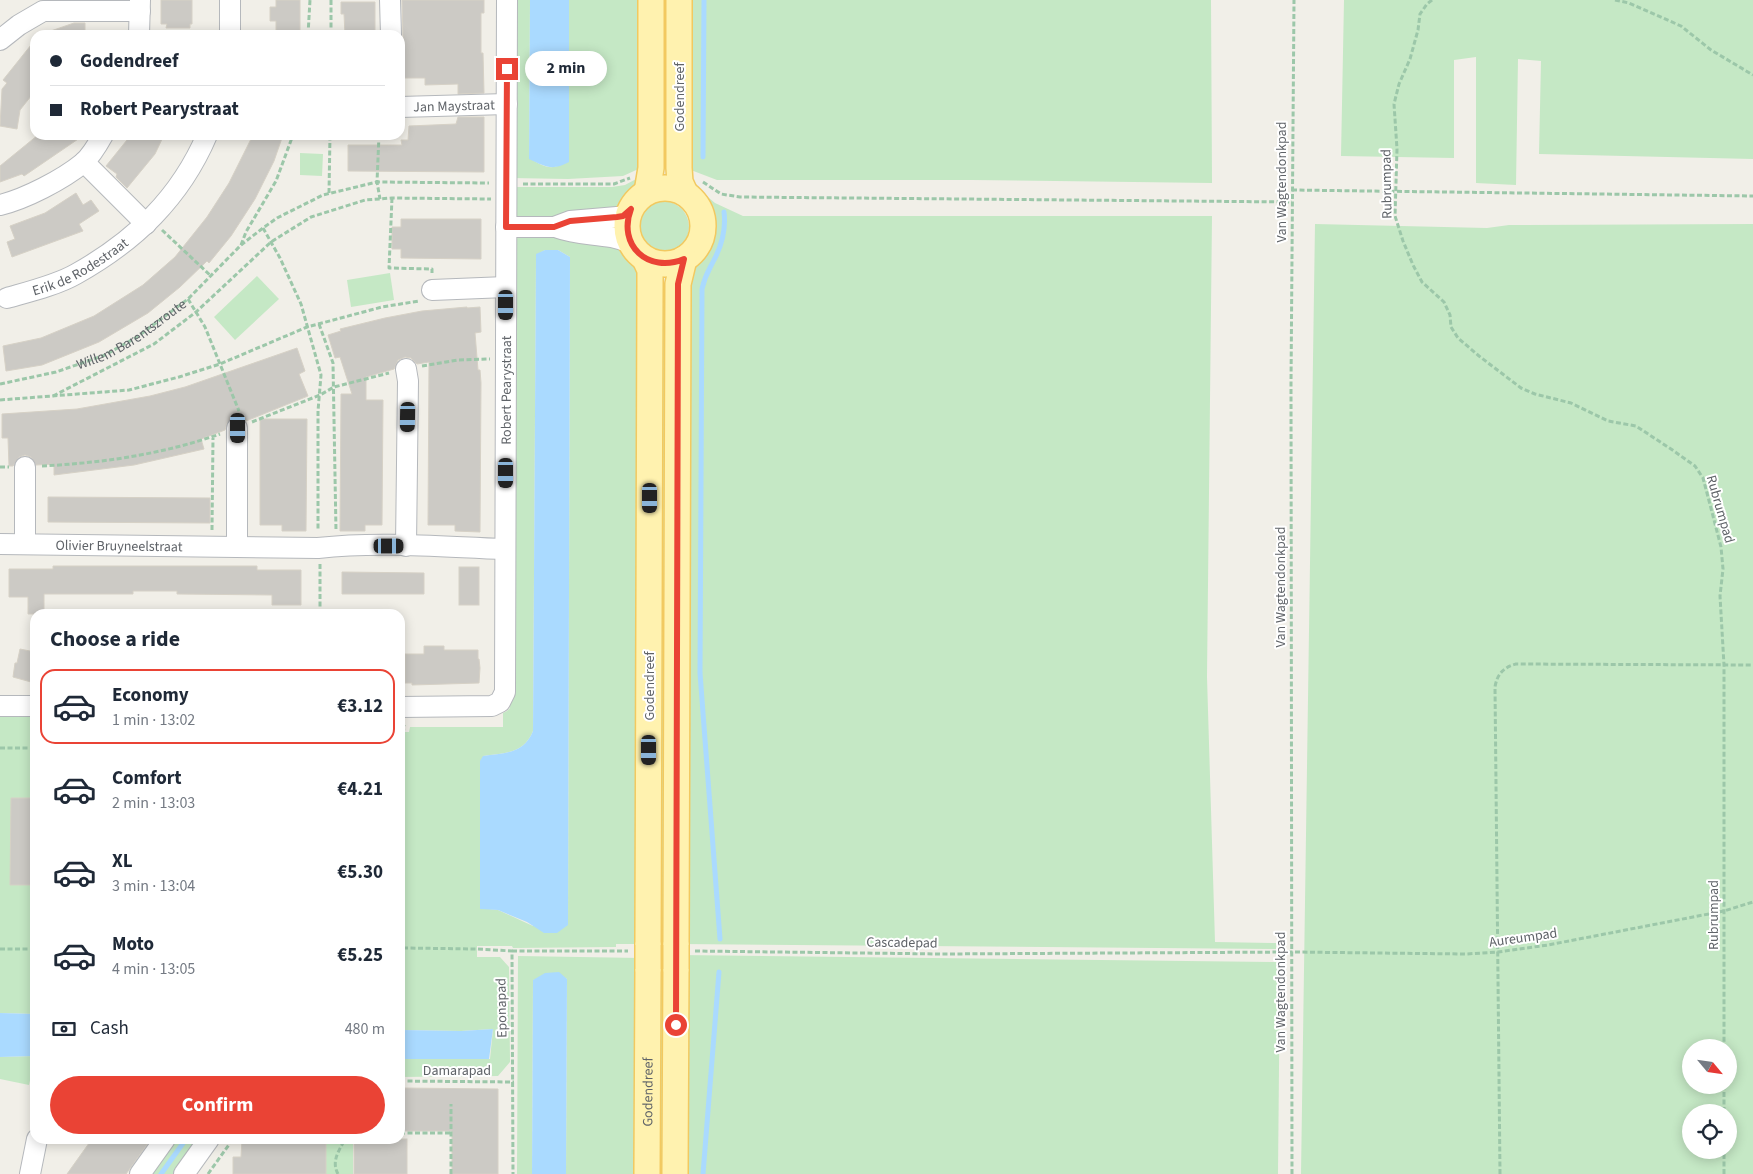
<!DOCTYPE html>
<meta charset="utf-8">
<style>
body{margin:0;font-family:"Source Sans 3",sans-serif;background:#f6f6f7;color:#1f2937;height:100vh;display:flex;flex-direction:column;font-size:19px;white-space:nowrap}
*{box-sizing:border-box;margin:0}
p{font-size:16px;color:#747a83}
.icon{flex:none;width:28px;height:28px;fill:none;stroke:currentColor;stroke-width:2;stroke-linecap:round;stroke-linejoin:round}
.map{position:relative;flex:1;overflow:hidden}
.sheet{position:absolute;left:30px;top:609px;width:375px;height:535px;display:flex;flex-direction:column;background:#fff;border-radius:15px;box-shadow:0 2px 12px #0003}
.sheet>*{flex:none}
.top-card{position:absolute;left:30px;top:30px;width:375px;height:110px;border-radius:15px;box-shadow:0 2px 12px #0003;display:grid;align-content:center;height:110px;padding:0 20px;background:#fff}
.needle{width:32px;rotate:119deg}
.tools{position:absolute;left:1682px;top:1039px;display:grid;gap:10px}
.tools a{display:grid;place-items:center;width:55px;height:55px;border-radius:50%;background:#fff;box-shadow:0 2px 12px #0003;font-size:25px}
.end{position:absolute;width:22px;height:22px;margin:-11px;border:6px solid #ea4335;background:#fff;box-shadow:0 0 0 2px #fff}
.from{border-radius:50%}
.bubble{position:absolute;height:35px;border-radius:18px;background:#fff;box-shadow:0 2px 12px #0003;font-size:16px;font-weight:700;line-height:35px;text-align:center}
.car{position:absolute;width:15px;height:30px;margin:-15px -8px;border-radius:6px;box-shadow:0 0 4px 1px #0007;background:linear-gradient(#222 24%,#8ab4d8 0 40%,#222 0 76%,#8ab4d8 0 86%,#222 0)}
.top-card b{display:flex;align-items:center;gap:18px;height:48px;font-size:19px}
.top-card b+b{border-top:1px solid #e0e1e3}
.top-card i{width:12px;height:12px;background:#1f2937}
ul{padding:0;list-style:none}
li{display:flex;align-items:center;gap:15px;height:75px;margin:0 10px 8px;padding:0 10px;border:2px solid transparent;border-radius:15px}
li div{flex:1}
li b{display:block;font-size:19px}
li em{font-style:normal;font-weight:700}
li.on{border-color:#ea4335}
li>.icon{width:45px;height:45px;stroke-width:1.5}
h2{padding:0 20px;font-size:22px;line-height:60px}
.pay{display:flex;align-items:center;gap:12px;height:55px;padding:0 20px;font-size:19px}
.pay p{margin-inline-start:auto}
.button{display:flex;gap:10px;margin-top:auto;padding:10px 20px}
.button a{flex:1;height:58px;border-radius:30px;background:#ea4335;color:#fff;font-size:20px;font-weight:700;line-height:58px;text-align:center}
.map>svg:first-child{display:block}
</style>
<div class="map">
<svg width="1753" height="1174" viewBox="0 0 1753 1174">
<rect width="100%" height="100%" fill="#f1efe8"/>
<g fill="#c5e8c5" fill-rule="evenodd">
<path d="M512,0H530L529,158C546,168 551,171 569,161V0H646L645,166L623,176L568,179L511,178Z"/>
<path d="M655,0H674L673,155H654Z"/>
<path d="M682,0H1211L1212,183L972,180H717L683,167Z"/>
<path d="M1344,0H1753V159L1539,154L1541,61L1518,59L1516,185L1476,183V57L1454,60V158L1341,156Z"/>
<path d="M300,153L323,154L322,176L300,175Z"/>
<path d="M640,177L638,191L620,210L528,221L515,216L516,187H612L625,185Z"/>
<path d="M690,182L715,203L743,216H1212L1207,677L1215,942L1276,943V949L680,944L683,284C686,278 688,272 691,266C693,262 696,260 699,257C708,245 714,226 708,212C703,201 693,193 690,182Z"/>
<circle cx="663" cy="227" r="26"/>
<path d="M1315,224L1487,228L1509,225L1753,224V1174H1301ZM1691,1048H1729V1085H1691ZM1691,1112H1729V1150H1691Z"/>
<path d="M525,234C545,236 603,238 617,247C626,252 632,262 638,270L643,944H616V947L513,948L512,946H477V957H500L509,967L510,1062L498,1076L400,1077V1059H490L493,1029L461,1031L403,1030L400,1025V732H409L410,727H503V713L507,711L510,708L514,240ZM545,250H558L570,257L568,925L533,926L498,910L480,908L483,756C504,753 524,754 533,731L536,255Z"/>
<path d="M390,273L394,300L351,307L347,280Z"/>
<path d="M257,276L279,299L235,340L214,317Z"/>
<path d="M654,286H673L671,944H652Z"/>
<path d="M0,712H35V1014L0,1013Z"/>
<path d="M680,955L1280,962L1278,1174H681Z"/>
<path d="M518,956L641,958V1174H566L567,979L558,973L533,980L532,1174H517Z"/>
<path d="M652,974H671V1174H651Z"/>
<path d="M35,1056V1076H31L29,1085L0,1079V1057Z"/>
<path d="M176,1139H203L178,1174H150Z"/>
<rect x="326" y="1139" width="27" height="35"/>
</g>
<g fill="#aadaff">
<path d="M530,0H569V162C552,171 546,167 529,159Z"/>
<path d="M545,250H558L570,257L568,925L557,933H544L527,922L498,910L480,909V761L483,756C504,753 524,754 533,731L536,254Z"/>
<path d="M559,972L567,979L566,1174H532L533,980L545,973Z"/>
<path d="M0,1013L35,1014V1056L0,1057Z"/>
<path d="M400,1025L403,1030L461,1031L493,1029L489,1059H400Z"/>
</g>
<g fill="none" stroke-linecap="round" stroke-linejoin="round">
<g stroke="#aadaff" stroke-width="5">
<path d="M703,157L704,0"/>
<path d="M720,939L700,673L702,289C705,275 708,272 714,260C722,245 726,228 724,212"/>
<path d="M161,1174L186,1139"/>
<path d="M703,1174L719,972"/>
</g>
</g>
<g fill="#cccac5" stroke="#d6d1c6">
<path d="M161,0H192V24H190V28H166L167,24H161Z"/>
<path d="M276,0H300V35H276V21H270V7H276Z"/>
<path d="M402,0H484V13H481V53H483L484,93L458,94V84L425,85V78H404Z"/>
<path d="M341,2H375V35H345L344,14H341Z"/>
<path d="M74,23H85V35H45V33Z"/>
<path d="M35,40V91L20,110L17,129L0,126L2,89L7,83L3,80Z"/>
<path d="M458,117H484V172L348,171V145H402L401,140H408L409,126L456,124Z"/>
<path d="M38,135H84L24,176L22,174L0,182V166Z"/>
<path d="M131,135H164L155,154L127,188L116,177L117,174L106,166Z"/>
<path d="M253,135H283L274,161L255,199L231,236L209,263L207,261L180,287L148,313L99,342L42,365L6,371L3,346L41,338L94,316L143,285L175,257L207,217L229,183Z"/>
<path d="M76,193L83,205L91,200L99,211L79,224L83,231L12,257L7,242L15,239L10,226L45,213Z"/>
<path d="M401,219H481V259L401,258V249H392V227H401Z"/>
<path d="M467,307V308L480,307L481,332L475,333L478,370H480L481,383L480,532L455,531V525H428L429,362L417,364L411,358L405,357L398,360L394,369L366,377V400H383L382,525H365V531H340L341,394H352L340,357L335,358L328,335L341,331L340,329L385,318L422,311Z"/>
<path d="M297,348L305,371L299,374L308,396L246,421L237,416L232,418L227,423L225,430L201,439L204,449L134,465L54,475V464L36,465L31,457L25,455L19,457L13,466H9L8,438H2V414L77,409L150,396L185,387Z"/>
<path d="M260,419H307L306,531H282V525H260Z"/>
<path d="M48,497L210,498V523L48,522Z"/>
<path d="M53,566H257V570H301V605H272V595L177,594V591H133V594H44V614H28V597H9V569H53Z"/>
<rect x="459" y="567" width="20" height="38"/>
<path d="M342,572L424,573V594H342Z"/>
<path d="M424,646H444V650H478V659H479L480,668L479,683L412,685V683H405V654H424Z"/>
<path d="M20,649L35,652V670L33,669L31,682L13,677L15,663H17Z"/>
<path d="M11,798H35V885H10Z"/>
<path d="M400,1088L498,1089V1174H452V1131H400Z"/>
<path d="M92,1139H151L126,1174H67Z"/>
<path d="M242,1139H326V1174H233V1157H241Z"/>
<rect x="354" y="1139" width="53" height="35"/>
</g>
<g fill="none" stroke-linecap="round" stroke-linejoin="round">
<g stroke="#b5b8bc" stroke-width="22">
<g id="minor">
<path d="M390,0L391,35"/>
<path d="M139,35L140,0"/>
<path d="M230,35V0"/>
<path d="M0,40L19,25L43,11H140"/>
<path id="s2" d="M400,107L507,104"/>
<path d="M84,162L146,224"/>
<path d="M0,205C25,199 62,180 83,163C91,156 98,144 103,135"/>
<path d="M506,227H554L570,221L617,217L623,216L631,209"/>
<path d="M558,228C582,237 609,232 632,244"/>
<path d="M432,290L506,287"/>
<path id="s3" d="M7,298C28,292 57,285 76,274C135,241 180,198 207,135"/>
<path d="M406,369L408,381L406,546"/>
<path id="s4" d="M0,544L318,548C380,541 444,547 505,549"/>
<path d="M25,544V467"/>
<path d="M237,547V428"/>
<path d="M0,706H35"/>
<path id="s5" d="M400,707L492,706L500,702L505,692L507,0"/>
<path d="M30,1174L37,1139"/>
<path d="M140,1174L165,1139"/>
<path d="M184,1174L209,1139"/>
</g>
</g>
<g stroke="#f2c960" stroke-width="28">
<g id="major">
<path d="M679,0V168L680,182L685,193"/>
<circle cx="665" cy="226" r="38"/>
<path d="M647,192L651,168V0"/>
<path d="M645,259L650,270V284L648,945"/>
<path d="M676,945L678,284L684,259"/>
<path id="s6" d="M647,1174L648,969"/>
<path d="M675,1174L676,969"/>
</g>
</g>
<g stroke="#9cc7a9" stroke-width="3" stroke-dasharray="5 2.5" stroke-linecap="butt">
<path d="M1432,0L1427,4L1420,14L1418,30L1410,59L1399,84L1394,104L1397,149L1395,216L1403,241L1413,265L1422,282L1444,302L1450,315L1451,327L1458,338L1479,356L1521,388L1535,394L1571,403L1608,421L1636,426L1671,449L1695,466L1703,478L1713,516L1721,547L1723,569L1720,596L1724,665V1048"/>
<path d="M1615,0L1629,3L1681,26L1711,50L1753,75"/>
<path d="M308,35L310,0"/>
<path d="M331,35V0"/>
<path d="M379,135L377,182L380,199"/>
<path d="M703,182L721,194L740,197L1292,202"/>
<path d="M523,184H614L630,178"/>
<path d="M1292,190L1753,196"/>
<path d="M329,193L330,135"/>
<path d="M392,198L389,268L432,269V273"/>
<path d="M263,228L280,258L301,304L321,375L318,411V531"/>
<path d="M162,230L211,276"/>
<path d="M241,245L246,232L276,181L293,135"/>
<path d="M188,299L205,327L239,411"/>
<path d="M319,324L333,363L336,531"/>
<path d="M422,366L458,360L490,359"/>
<path id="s1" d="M0,384L56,372L105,355L137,337L188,299L241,245L263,228L277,218L323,195L377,182L489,183"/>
<path d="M53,396L154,344L196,312L271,242L311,217L365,200L392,198L491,199"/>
<path d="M0,400L129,390L179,377L220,364L307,327L382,307L419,301"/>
<path d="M252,422L320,395L334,387L389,373"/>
<path d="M42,466C103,463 163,454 220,434"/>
<path d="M0,467H9"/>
<path d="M212,530L213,438"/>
<path d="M320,614V564"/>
<path d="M0,748H35"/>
<path d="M400,948H403L402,749L404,725"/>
<path d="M403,948L477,949L512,951L513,1174"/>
<path d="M0,949H35"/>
<path d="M512,951H628"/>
<path d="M695,951L942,954L1292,952L1466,954L1498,952L1548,945L1724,911L1753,902"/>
<path d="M400,1081L514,1082"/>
<path d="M1724,1112V1085"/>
<path d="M400,1133H450"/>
<path d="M208,1174L233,1139"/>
<path d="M338,1174C331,1161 339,1151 345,1139"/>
<path d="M451,1174V1104"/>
<path d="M1292,1174L1291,385L1294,0"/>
<path d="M1500,1174L1495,687C1497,674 1504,667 1516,664L1753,665"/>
<path d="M1724,1174V1150"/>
</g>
<use href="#minor" stroke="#fff" stroke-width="20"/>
<use href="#major" stroke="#fff2af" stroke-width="25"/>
<g stroke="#f2c960" stroke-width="28" stroke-linecap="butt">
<g id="major-bridge">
<path d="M648,969V945"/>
<path d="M676,969V945"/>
</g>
</g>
<use href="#major-bridge" stroke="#fff2af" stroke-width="25"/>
</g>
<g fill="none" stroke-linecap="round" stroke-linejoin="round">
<path stroke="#ea4335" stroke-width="6" d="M507,69L506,227H554L570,221L617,217L623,216L631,209C617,245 648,274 684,259L678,284L676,1025"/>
</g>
<g text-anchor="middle" stroke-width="4" stroke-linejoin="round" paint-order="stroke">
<g font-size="14" fill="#5f6368" stroke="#fff">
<text transform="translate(679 97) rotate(-90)" y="5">Godendreef</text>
<text dy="5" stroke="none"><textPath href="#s2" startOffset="54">Jan Maystraat</textPath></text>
<text transform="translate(1281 182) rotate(-90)" y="5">Van Wagtendonkpad</text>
<text transform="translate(1386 184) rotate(-91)" y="5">Rubrumpad</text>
<text dy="5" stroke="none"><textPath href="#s3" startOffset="80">Erik de Rodestraat</textPath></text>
<text dy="5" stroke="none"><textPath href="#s1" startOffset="142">Willem Barentszroute</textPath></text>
<text dy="5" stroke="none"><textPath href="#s5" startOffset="414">Robert Pearystraat</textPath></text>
<text transform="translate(1721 509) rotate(74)" y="5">Rubrumpad</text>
<text dy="5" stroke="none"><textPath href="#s4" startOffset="119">Olivier Bruyneelstraat</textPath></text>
<text transform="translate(1280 587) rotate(-90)" y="5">Van Wagtendonkpad</text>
<text transform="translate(649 686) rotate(-90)" y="5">Godendreef</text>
<text transform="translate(1713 915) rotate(-90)" y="5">Rubrumpad</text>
<text transform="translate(1523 937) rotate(-8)" y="5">Aureumpad</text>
<text transform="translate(902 942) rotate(1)" y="5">Cascadepad</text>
<text transform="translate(1280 992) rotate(-90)" y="5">Van Wagtendonkpad</text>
<text transform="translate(501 1008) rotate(-91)" y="5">Eponapad</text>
<text x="457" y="1075">Damarapad</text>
<text dy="5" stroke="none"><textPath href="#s6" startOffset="82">Godendreef</textPath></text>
</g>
</g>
</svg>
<div class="tools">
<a><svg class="needle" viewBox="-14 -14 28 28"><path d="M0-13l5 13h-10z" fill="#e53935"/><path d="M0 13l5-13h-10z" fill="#747a83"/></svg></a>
<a><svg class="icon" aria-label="locate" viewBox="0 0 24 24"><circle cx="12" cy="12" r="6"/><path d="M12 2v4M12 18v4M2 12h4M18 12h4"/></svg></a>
</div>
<i class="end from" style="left:676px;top:1025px"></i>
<i class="end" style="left:507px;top:69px"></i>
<div class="bubble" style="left:525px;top:51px;width:82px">2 min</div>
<i class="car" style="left:506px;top:305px;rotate:180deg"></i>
<i class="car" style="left:408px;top:417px;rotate:181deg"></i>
<i class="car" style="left:238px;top:428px;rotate:180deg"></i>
<i class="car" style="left:506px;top:473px;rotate:180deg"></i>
<i class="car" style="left:650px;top:498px;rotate:180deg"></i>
<i class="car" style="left:389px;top:546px;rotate:90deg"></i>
<i class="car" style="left:649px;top:750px;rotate:180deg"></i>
<div class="top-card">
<b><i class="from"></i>Godendreef</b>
<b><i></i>Robert Pearystraat</b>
</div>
<section class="sheet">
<h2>Choose a ride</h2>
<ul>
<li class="on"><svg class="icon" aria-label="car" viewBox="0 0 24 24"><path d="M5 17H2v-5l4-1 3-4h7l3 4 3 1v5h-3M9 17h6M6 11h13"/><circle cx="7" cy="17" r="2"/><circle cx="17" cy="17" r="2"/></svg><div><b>Economy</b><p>1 min · 13:02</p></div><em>€3.12</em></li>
<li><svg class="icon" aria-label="car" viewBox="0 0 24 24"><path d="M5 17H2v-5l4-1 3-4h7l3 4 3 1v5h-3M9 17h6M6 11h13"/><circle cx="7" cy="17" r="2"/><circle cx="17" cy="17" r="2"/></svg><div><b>Comfort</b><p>2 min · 13:03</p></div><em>€4.21</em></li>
<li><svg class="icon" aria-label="car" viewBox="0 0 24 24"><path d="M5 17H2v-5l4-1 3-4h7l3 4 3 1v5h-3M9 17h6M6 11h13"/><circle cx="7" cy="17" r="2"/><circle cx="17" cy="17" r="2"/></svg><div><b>XL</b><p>3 min · 13:04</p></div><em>€5.30</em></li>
<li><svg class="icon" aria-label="car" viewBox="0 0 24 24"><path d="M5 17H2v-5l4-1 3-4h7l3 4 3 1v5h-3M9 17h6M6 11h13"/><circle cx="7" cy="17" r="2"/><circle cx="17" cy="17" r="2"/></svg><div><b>Moto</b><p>4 min · 13:05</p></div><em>€5.25</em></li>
</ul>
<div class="pay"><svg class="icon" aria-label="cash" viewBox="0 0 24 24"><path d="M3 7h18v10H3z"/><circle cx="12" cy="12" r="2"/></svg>Cash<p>480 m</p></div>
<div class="button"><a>Confirm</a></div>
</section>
</div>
